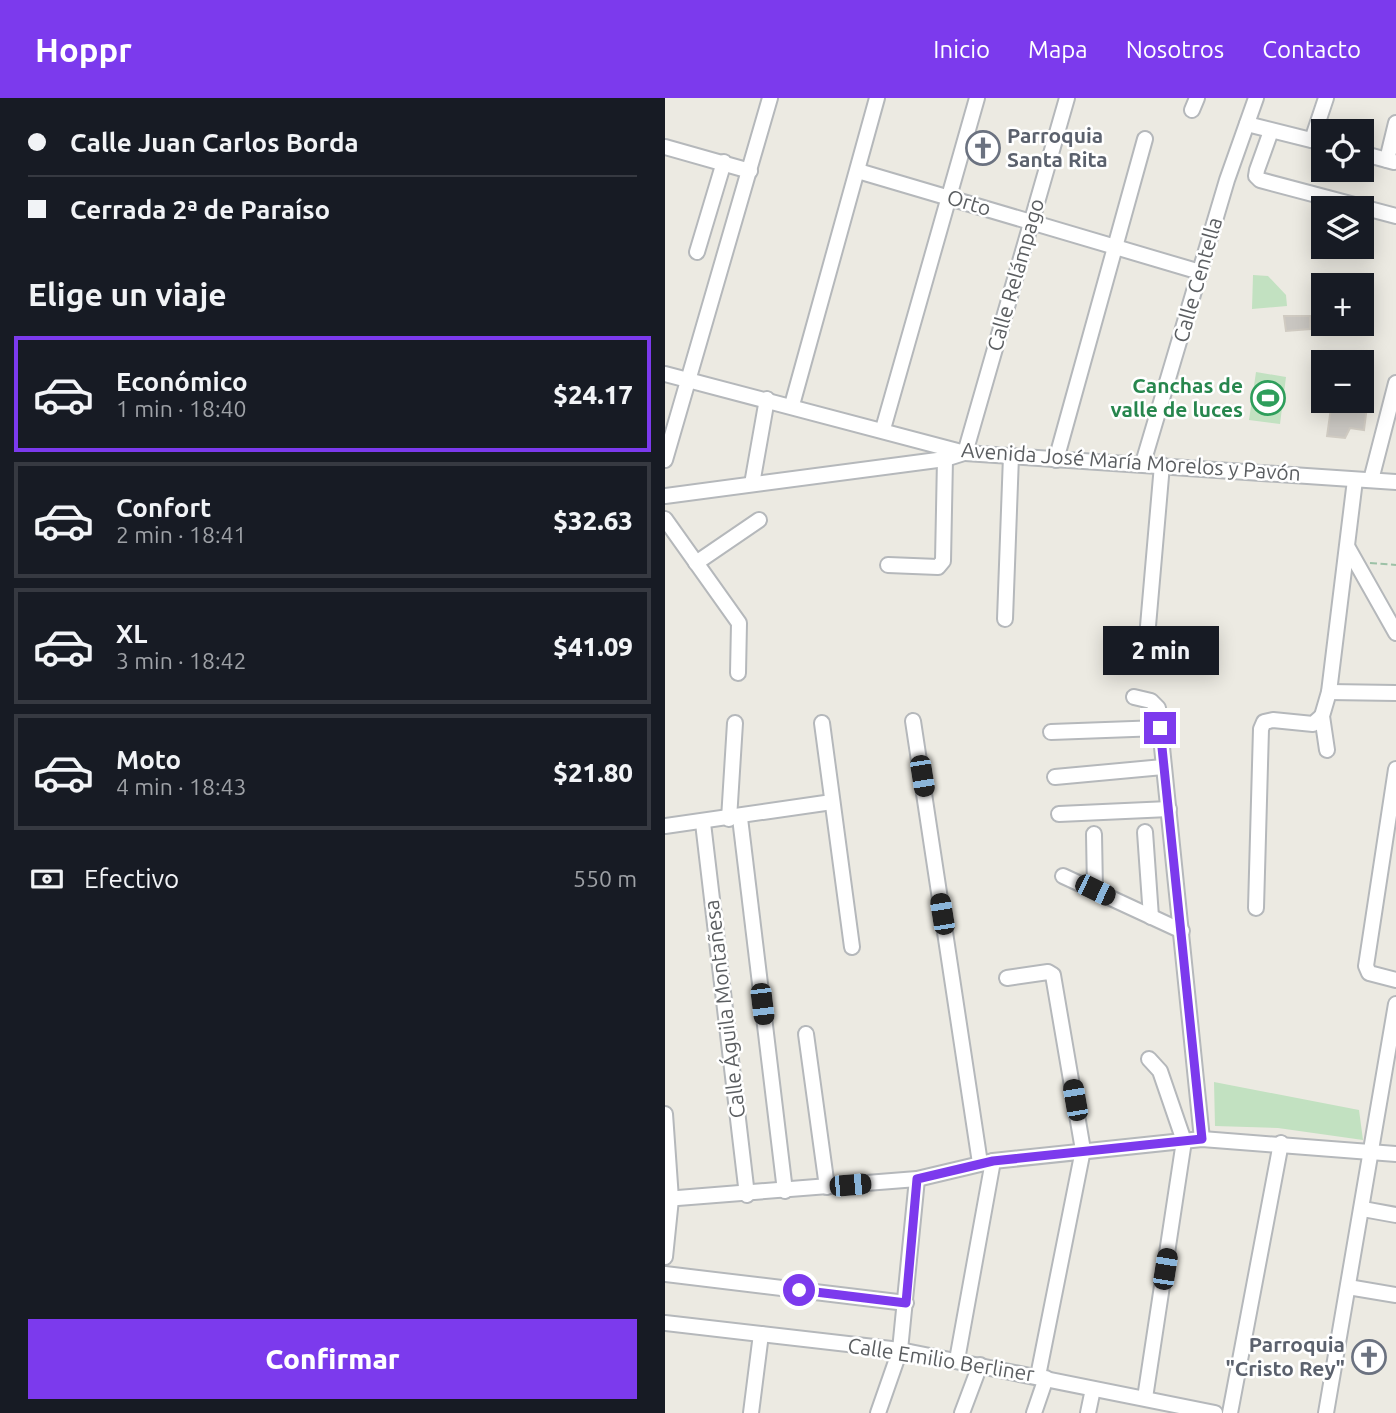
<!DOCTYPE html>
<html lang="es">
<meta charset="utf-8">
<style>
body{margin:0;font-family:Ubuntu,sans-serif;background:#242831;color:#f1f3f6;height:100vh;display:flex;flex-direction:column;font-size:26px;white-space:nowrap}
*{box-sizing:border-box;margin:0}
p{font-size:23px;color:#9ea1a6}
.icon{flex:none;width:38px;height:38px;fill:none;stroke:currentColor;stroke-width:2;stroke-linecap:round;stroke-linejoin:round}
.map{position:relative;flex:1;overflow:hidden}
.panel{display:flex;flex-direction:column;background:#171b24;width:665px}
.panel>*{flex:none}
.banner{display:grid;align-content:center;height:154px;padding:0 28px;background:#171b24}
.buttons{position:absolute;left:646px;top:21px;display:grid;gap:14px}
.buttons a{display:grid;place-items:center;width:63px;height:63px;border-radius:0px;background:#171b24;box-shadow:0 4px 18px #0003;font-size:35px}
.end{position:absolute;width:32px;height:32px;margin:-16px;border:9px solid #7c3aed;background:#fff;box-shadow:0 0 0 4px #fff}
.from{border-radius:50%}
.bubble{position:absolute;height:49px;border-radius:0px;background:#171b24;box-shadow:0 4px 18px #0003;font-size:23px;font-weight:800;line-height:49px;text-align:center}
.car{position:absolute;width:21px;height:42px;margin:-21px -10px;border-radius:9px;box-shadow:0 0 5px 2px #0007;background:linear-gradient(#222 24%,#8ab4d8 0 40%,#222 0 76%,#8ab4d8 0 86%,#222 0)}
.banner b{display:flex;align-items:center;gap:24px;height:66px;font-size:26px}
.banner b+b{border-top:2px solid #363941}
.banner i{width:18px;height:18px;background:#f1f3f6}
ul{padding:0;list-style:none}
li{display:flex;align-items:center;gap:21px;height:116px;margin:0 14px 10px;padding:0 14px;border:4px solid #363941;border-radius:0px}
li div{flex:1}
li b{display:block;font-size:26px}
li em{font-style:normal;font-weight:800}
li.active{border-color:#7c3aed}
li>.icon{width:63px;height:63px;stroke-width:1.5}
h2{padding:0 28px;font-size:32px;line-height:84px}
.pay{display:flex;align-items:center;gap:18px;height:77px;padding:0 28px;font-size:26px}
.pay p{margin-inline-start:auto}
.cta{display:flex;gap:14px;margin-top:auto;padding:14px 28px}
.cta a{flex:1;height:80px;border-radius:0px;background:#7c3aed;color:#fff;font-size:28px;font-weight:800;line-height:80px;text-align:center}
header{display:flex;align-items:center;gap:42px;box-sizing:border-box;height:98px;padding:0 35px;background:#7c3aed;color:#fff}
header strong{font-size:33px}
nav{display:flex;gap:38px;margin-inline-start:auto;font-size:24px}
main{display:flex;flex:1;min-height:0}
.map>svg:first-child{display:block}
</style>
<header>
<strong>Hoppr</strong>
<nav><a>Inicio</a><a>Mapa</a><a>Nosotros</a><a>Contacto</a></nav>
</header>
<main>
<section class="panel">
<div class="banner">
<b><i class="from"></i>Calle Juan Carlos Borda</b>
<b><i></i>Cerrada 2ª de Paraíso</b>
</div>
<h2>Elige un viaje</h2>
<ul>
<li class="active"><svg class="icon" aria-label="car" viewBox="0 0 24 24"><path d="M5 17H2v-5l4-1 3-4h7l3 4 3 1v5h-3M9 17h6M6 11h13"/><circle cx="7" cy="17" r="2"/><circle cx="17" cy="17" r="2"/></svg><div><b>Económico</b><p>1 min · 18:40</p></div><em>$24.17</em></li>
<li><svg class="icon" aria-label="car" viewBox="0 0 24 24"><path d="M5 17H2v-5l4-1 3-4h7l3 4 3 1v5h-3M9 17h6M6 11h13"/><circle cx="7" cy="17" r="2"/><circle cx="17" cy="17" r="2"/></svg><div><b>Confort</b><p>2 min · 18:41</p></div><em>$32.63</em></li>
<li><svg class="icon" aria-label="car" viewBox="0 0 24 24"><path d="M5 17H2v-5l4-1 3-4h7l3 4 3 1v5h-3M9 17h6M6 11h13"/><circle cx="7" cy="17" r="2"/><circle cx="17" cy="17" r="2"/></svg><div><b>XL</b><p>3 min · 18:42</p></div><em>$41.09</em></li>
<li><svg class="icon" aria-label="car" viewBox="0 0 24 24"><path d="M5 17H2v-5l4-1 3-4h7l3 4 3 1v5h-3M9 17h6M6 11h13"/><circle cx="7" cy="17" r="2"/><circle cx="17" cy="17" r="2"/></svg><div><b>Moto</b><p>4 min · 18:43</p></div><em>$21.80</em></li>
</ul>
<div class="pay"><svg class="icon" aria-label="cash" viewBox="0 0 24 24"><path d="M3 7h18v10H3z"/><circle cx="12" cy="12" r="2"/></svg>Efectivo<p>550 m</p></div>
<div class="cta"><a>Confirmar</a></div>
</section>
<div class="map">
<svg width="731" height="1315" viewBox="0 0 731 1315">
<rect width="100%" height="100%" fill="#eceae2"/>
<g fill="#c2e1c1">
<path d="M588,177L603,178L621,197L622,208L587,211Z"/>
<path d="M591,274L621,279L615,326L584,322Z"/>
<path d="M549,984L694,1012L698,1042L613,1030L550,1028Z"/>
</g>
<g fill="#c9c6c1" stroke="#d0cbc2" stroke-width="2">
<path d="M619,218H645V231L621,233Z"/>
<path d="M667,303H690V306L702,308L699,332L685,330L680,340L662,338Z"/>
</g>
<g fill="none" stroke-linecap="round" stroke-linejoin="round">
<g stroke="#b5b8bb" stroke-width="18">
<g id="minor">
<path d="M527,12L532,0"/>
<path d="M582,26L658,45"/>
<path d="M606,33L592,72L591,78L595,82L731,118"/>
<path d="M647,42L661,0"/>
<path d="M0,49L85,73"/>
<path d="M696,55L729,64"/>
<path d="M722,62L731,25"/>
<path d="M193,73L535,174"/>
<path d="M32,154L59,64"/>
<path d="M0,276L300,355L731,384"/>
<path d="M127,307L212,0"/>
<path d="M218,331L312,0"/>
<path d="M300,355L402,0"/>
<path d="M0,362L105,0"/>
<path d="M391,362L480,41"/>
<path d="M478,365L562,82L591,0"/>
<path d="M706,382L731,285"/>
<path d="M87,386L102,301"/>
<path d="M0,398L280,361L299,355"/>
<path d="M0,421L74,525L73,575"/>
<path d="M683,450L731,535"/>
<path d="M31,465L94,422"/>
<path d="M223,467L273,469L278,463L280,361"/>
<path d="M340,521L346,358"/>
<path d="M481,551L497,367"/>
<path d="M664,594L731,595"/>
<path d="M469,599L486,603L493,610L537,1041"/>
<path d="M248,623L315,1065"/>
<path d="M157,625L187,849"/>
<path d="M386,634L495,630"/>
<path d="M662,652L657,618L664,594L690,382"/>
<path d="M731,671L701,868L704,875L731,882"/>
<path d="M390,679L498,669"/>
<path d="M394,716L504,711"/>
<path d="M75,720L120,1093"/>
<path d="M64,721L70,625"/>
<path d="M38,725L82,1097"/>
<path d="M0,728L167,704"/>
<path d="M480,734L486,819"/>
<path d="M429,736L430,792"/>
<path d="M398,778L517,833"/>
<path d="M591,810L596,631L599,624L608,622L648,626L657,618"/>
<path d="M342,880L383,874L388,877L418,1052L373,1278"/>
<path d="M141,936L162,1089"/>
<path d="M0,1016L6,1101L0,1159"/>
<path d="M0,1101L252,1081L328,1063L537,1041L731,1056"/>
<path d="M698,1111L731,1117"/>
<path d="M0,1176L241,1205"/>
<path d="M683,1189L731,1197"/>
<path d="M0,1225L235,1252L550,1315"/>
<path d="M292,1262L328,1063"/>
<path d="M480,1300L519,1043L495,973L484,961"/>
<path d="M86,1315L96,1236"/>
<path d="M213,1315L235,1252L252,1081"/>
<path d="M297,1315L315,1267"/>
<path d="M369,1315L381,1280"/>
<path d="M423,1315L428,1291"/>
<path d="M565,1315L616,1045"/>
<path d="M661,1315L731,906"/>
</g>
</g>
<path stroke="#9cc1a6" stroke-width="2" stroke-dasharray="7 3.5" stroke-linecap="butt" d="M705,465L731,467"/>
<use href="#minor" stroke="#fff" stroke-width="14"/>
</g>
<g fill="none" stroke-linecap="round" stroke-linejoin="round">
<path stroke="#7c3aed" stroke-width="9" d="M134,1192L241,1205L252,1081L328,1063L537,1041L495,630"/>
</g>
<defs>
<g id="church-ring" transform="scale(1.75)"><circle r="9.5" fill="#fff" stroke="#6b7280" stroke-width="1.5"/><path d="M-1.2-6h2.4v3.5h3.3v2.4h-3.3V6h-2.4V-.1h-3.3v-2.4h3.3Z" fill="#6b7280"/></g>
<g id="stadium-ring" transform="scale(1.75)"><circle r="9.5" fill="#fff" stroke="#2e9e5b" stroke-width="1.5"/><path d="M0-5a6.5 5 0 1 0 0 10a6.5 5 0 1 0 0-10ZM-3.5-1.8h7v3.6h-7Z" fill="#2e9e5b"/></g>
</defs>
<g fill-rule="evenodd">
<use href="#church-ring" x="318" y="50"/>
<use href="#stadium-ring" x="603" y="300"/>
<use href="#church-ring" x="704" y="1259"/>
</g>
<g text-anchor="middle" stroke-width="5" stroke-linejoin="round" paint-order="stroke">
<g font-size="21" font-weight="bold" fill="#5b616d" stroke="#fff" text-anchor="start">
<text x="342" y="45">Parroquia<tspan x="342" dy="24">Santa Rita</tspan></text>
<text x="680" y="1254" text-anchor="end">Parroquia<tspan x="680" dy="24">"Cristo Rey"</tspan></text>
</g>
<g font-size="21" fill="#5b5e61" stroke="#fff">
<text transform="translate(304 105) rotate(17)" y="7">Orto</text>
<text transform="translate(351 177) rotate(-74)" y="7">Calle Relámpago</text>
<text transform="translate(533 182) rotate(-74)" y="7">Calle Centella</text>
<text transform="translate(466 364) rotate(4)" y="7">Avenida José María Morelos y Pavón</text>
<text transform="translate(60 911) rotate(-97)" y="7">Calle Águila Montañesa</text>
<text transform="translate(276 1262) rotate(9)" y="7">Calle Emilio Berliner</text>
</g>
<g font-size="21" font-weight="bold" fill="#27864d" stroke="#fff" text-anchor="end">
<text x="578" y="295">Canchas de<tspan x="578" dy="24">valle de luces</tspan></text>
</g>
</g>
</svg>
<div class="buttons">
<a><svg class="icon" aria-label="locate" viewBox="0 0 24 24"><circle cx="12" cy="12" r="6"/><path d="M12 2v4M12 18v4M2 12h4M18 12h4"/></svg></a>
<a><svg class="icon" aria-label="layers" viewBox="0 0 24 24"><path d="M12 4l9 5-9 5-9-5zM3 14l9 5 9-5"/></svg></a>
<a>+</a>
<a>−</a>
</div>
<i class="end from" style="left:134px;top:1192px"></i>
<i class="end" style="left:495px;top:630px"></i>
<div class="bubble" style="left:438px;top:528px;width:116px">2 min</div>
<i class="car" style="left:257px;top:678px;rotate:171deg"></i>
<i class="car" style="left:430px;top:792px;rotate:116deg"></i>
<i class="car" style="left:277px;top:816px;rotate:351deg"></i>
<i class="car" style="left:97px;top:906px;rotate:173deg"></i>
<i class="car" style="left:410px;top:1002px;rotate:350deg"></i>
<i class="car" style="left:185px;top:1087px;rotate:85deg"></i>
<i class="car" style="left:500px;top:1171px;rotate:9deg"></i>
</div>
</main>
